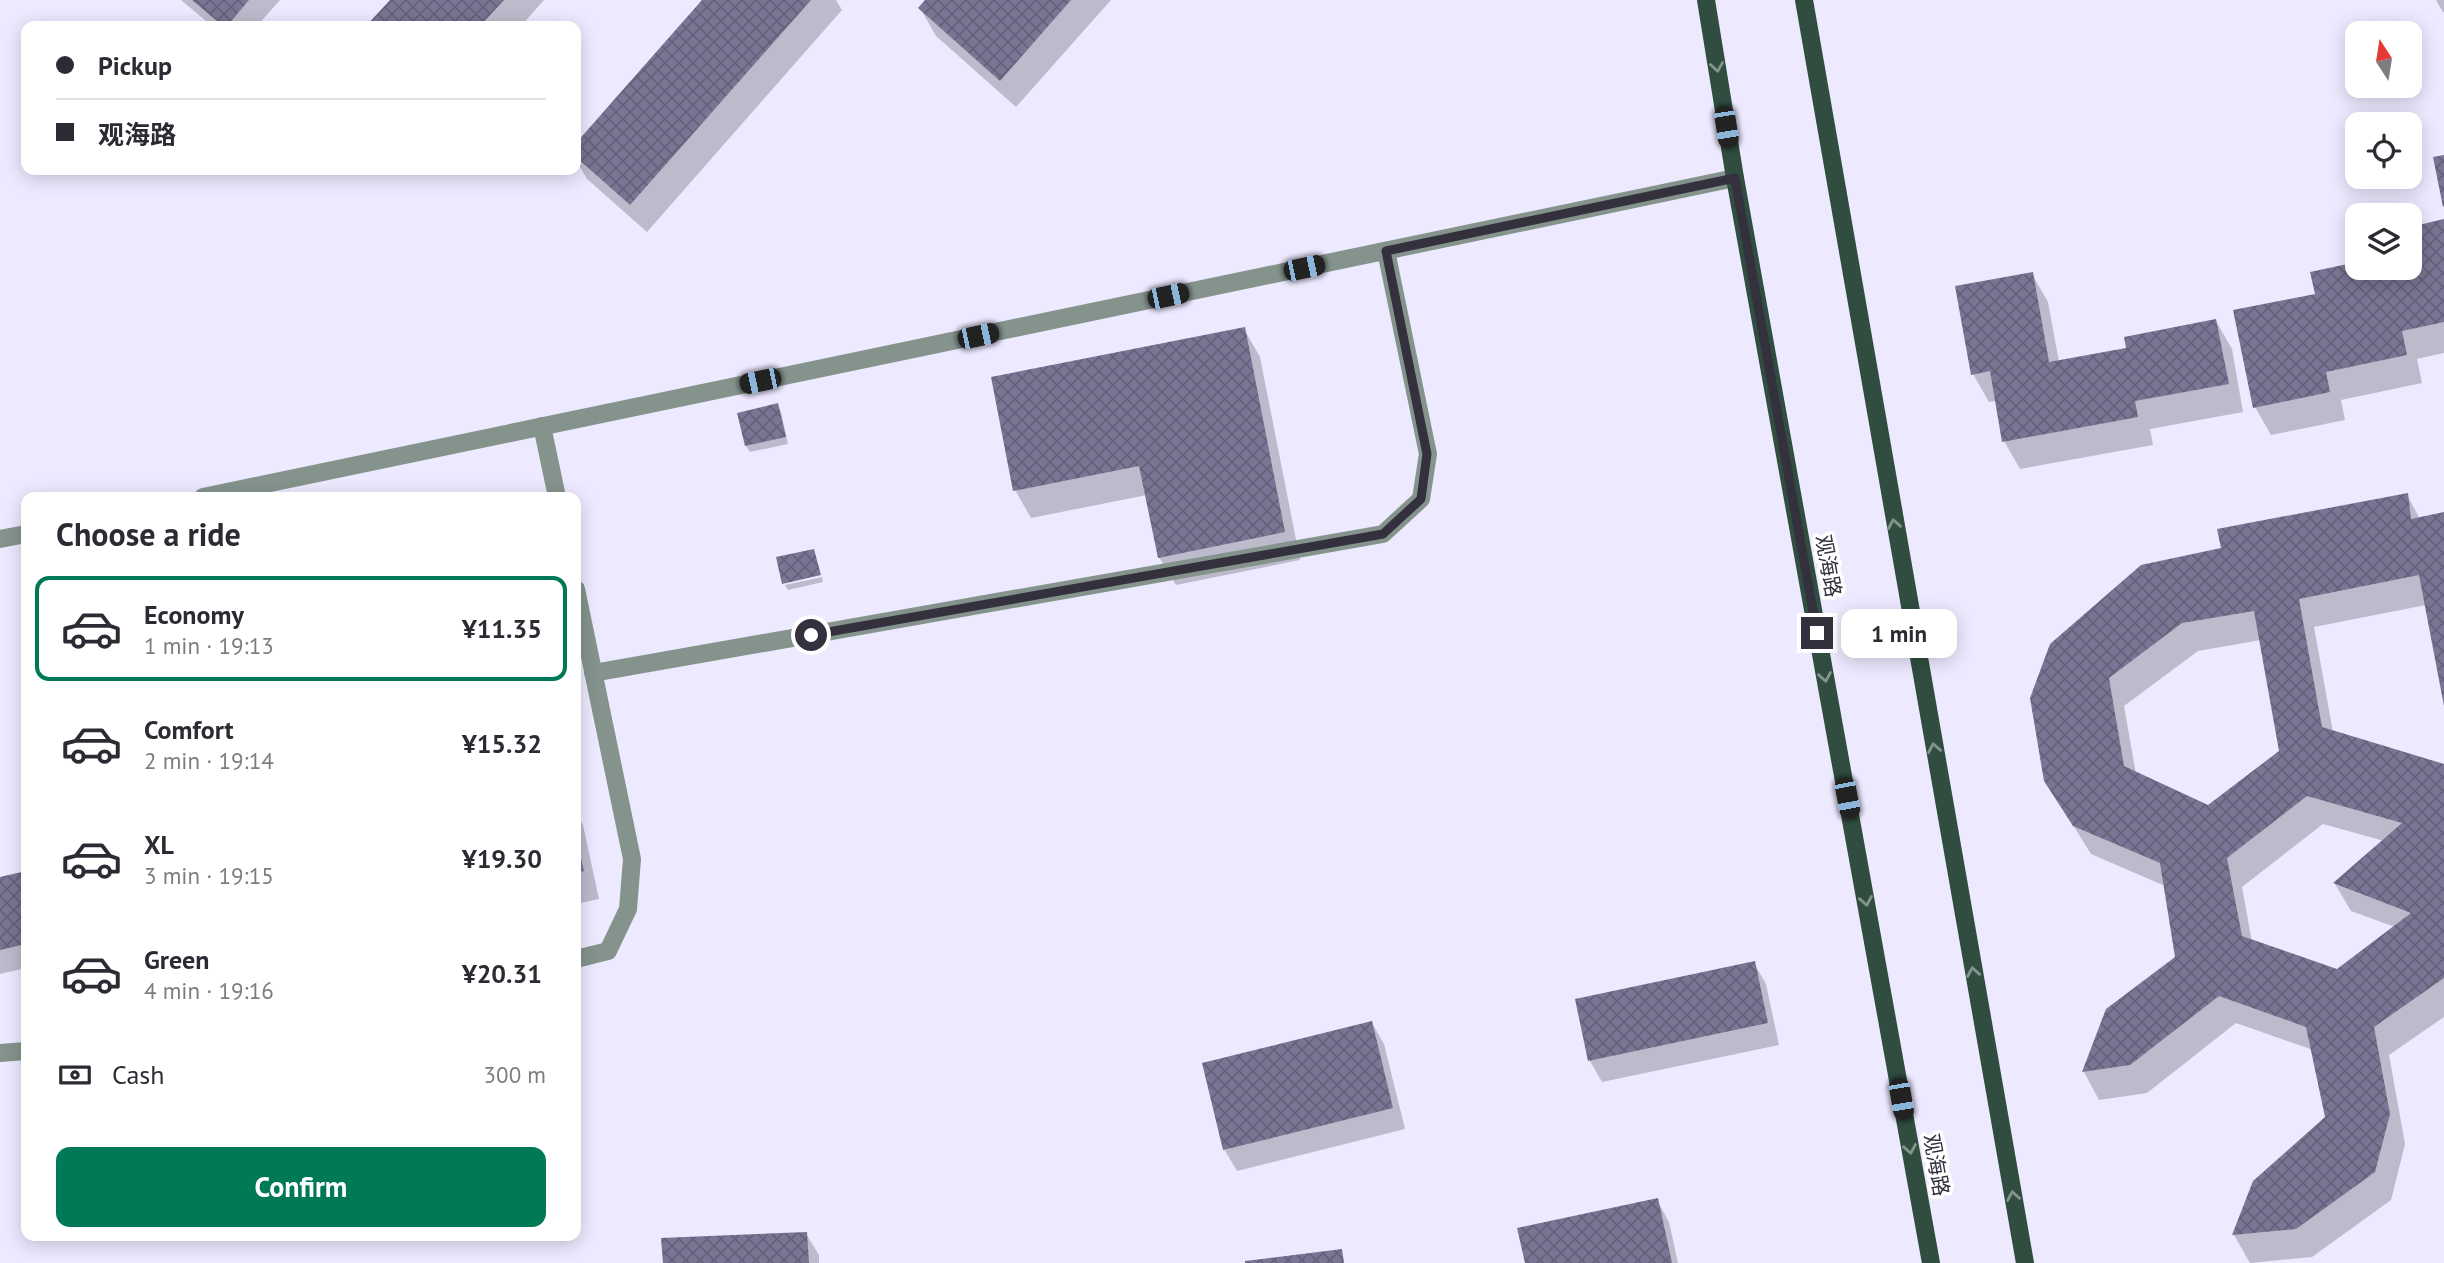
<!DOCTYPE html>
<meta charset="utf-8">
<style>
body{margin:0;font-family:"PT Sans","Noto Sans SC",sans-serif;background:#f2f2f3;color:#2b2b33;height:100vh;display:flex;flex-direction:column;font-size:26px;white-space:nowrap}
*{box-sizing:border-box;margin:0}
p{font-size:23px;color:#7c7c81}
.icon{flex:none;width:38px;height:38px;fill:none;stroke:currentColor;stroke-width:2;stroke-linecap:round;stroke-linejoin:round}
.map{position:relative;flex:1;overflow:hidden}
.sheet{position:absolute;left:21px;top:492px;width:560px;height:749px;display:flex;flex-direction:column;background:#fff;border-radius:14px;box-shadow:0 4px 18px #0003}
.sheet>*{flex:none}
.top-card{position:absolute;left:21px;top:21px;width:560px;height:154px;border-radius:14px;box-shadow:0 4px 18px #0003;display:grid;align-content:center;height:154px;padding:0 35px;background:#fff}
.needle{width:46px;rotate:348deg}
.tools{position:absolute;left:2345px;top:21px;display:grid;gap:14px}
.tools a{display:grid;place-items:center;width:77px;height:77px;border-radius:14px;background:#fff;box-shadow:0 4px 18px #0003;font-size:35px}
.end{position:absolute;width:32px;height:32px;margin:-16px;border:9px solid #34303e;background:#fff;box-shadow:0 0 0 4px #fff}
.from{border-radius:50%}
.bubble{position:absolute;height:49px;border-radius:14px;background:#fff;box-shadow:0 4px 18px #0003;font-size:23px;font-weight:700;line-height:49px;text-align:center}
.car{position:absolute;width:21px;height:42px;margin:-21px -10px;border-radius:9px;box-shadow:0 0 5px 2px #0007;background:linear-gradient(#222 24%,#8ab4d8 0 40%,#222 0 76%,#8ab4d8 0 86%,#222 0)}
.top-card b{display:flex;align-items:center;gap:24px;height:66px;font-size:26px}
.top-card b+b{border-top:2px solid #e1e1e2}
.top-card i{width:18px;height:18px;background:#2b2b33}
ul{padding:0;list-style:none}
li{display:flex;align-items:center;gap:21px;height:105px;margin:0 14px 10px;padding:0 21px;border:4px solid transparent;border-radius:14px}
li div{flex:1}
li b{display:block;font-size:26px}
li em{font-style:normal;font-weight:700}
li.active{border-color:#007956}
li>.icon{width:63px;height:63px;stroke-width:1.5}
h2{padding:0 35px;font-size:32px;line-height:84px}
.pay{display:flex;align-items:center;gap:18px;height:77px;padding:0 35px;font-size:26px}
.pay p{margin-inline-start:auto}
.primary-button{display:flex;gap:14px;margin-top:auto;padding:14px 35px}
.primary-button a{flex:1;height:80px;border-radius:14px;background:#007956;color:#fff;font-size:28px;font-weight:700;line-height:80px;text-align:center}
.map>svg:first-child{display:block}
</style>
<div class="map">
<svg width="2444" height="1263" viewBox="0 0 2444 1263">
<defs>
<pattern id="building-cross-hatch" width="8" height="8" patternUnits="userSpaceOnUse" patternTransform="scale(1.75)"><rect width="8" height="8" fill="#7b7494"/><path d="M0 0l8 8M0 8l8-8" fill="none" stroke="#66607a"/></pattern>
</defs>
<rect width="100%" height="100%" fill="#ede9ff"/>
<g fill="#0003" fill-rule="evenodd">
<path d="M181,0H280L257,26H212Z"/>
<path d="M392,0H544L521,26H369Z"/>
<path d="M704,0H836L842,10L647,232L587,179L576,160V146Z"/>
<path d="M927,0H1111L1016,107L936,36L920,8Z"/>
<path d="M2436,0H2444V12H2443Z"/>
<path d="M2444,221V353L2417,359L2422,383L2341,400L2345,420L2271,435L2255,407L2317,295L2312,273L2357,264V268H2410V228Z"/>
<path d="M2032,274L2048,302L2059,362L2128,350L2216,321L2232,349L2243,412L2150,429L2153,445L2020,469L2004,441L1997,401L1989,402L1973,374Z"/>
<path d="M1244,329L1260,357L1300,560L1176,585L1159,557L1147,495L1031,518L1015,490Z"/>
<path d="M777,405L781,412L788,444L750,452L746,446Z"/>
<path d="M2407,495L2420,519L2444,514V703L2426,605L2314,627L2333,732L2444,766V1017L2389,1055L2405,1144L2391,1200L2312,1257L2250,1263L2234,1235L2254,1182L2327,1118L2313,1050L2236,1023L2147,1093L2099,1100L2084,1072L2108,1010L2177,958L2165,886L2091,854L2045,780L2031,698L2223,549ZM2261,640L2281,752L2209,807L2136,774L2124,706L2198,651ZM2323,824L2384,841L2335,884L2351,911L2395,927L2338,971L2252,942L2242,887Z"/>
<path d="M822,577L823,582L788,590L785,585Z"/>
<path d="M576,812L583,825L599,899L576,904Z"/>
<path d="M26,872V968L0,974V879Z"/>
<path d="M1754,963L1766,984L1779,1045L1602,1082L1590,1061L1577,1001Z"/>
<path d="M1372,1023L1384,1044L1405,1129L1237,1171L1224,1149Z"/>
<path d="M1657,1200L1669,1222L1678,1263H1527Z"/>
<path d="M806,1234L819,1255V1263H664Z"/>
</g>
<g fill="url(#building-cross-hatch)" fill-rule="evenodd">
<path d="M192,0H249L227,26H223Z"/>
<path d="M390,0H504L480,26H366Z"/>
<path d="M702,0H811L630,205L576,157V143Z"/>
<path d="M925,0H1071L1000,81L918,8Z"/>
<path d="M2444,155V206L2443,207L2433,157Z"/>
<path d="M2444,219V322L2402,331L2407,355L2326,372L2330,392L2253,408L2233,310L2315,294L2310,272L2357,262V268H2410V227Z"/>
<path d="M2033,272L2049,362L2126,348L2124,337L2216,319L2229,384L2135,401L2138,417L2002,442L1990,371L1971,375L1955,286Z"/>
<path d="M1245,327L1285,532L1158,558L1139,466L1013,491L991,377Z"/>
<path d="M778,403L786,437L745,446L737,413Z"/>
<path d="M2408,493L2411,519L2444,512V706L2419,575L2299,599L2322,727L2444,764V978L2374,1027L2390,1114L2375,1172L2296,1229L2232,1235L2253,1181L2325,1117L2306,1027L2219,996L2130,1065L2082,1072L2106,1009L2175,957L2160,863L2073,826L2044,781L2030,698L2050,644L2141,565L2221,548L2217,529ZM2254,611L2279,751L2208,805L2124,766L2109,678L2182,623ZM2307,796L2402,823L2333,883L2411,913L2337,969L2242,936L2227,858Z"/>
<path d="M814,549L821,575L782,584L776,557Z"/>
<path d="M576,838L584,871L576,873Z"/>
<path d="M26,871V944L0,950V877Z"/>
<path d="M1755,961L1768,1023L1588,1061L1575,999Z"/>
<path d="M1372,1021L1393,1108L1223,1150L1202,1063Z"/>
<path d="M1658,1198L1672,1263H1525L1517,1228Z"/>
<path d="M807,1232L809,1263H663L661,1238Z"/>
<path d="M1342,1249L1344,1263H1245V1261Z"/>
</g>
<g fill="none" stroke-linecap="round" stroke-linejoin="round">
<g stroke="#84948c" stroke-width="18">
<path d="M542,426L557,497"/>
<path d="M203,497L1735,178"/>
<path d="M0,539L26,534"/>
<path d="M576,589L632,859L628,909L608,951L576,959"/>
<path d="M593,673L1383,534L1421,499L1428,454L1386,251"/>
<path d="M0,1053L26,1051"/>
</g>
<g stroke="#304d40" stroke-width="18">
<path d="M1706,0L1735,178L1931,1263"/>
<path d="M1804,0L2025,1263"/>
</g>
</g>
<defs><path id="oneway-chevron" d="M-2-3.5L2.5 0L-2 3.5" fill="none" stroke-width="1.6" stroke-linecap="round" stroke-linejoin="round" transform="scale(1.75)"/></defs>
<g stroke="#83948c">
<use href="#oneway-chevron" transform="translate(1717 67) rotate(81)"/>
<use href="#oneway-chevron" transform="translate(1894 524) rotate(-100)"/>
<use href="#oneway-chevron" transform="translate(1825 677) rotate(80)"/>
<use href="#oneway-chevron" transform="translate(1934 748) rotate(-100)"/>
<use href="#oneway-chevron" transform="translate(1866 901) rotate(80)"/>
<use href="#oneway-chevron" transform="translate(1973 972) rotate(-100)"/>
<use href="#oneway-chevron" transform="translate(1910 1149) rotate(80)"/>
<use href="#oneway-chevron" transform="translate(2013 1196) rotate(-100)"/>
</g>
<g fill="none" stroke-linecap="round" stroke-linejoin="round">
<path stroke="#34303e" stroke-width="9" d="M811,635L1383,534L1421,499L1427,454L1386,251L1735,178L1817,633"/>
</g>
<g text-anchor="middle" stroke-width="7" stroke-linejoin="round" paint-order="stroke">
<g font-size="21" fill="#34303e" stroke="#fff">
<text transform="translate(1828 566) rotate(80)" y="7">观海路</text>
<text transform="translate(1936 1165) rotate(80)" y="7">观海路</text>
</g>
</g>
</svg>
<div class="tools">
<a><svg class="needle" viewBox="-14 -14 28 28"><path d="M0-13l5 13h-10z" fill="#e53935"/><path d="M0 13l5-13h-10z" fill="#7c7c81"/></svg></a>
<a><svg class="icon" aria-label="locate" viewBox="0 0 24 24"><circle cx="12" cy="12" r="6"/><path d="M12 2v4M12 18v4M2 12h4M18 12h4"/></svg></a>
<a><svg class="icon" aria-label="layers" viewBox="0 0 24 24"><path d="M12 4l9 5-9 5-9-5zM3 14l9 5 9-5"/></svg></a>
</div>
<i class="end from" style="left:811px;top:635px"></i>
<i class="end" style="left:1817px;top:633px"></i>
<div class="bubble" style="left:1841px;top:609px;width:116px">1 min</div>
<i class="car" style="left:1726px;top:127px;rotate:171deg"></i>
<i class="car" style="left:1304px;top:268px;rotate:78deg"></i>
<i class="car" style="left:1168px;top:296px;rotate:78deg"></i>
<i class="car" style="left:978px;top:336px;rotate:78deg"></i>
<i class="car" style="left:760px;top:381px;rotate:258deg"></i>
<i class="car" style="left:1847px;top:798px;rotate:169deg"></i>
<i class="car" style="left:1901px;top:1099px;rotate:170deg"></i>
<div class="top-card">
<b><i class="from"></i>Pickup</b>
<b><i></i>观海路</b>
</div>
<section class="sheet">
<h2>Choose a ride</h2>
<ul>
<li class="active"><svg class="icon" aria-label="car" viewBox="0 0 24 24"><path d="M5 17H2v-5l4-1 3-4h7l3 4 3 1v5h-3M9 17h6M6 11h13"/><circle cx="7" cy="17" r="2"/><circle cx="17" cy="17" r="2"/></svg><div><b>Economy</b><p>1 min · 19:13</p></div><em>¥11.35</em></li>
<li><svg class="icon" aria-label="car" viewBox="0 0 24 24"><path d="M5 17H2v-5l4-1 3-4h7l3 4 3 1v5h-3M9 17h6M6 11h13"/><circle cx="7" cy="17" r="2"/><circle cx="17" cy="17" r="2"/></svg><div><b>Comfort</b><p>2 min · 19:14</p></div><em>¥15.32</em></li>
<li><svg class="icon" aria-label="car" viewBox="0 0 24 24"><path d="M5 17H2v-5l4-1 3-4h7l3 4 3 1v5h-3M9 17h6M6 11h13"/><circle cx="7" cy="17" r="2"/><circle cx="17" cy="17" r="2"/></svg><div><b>XL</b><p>3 min · 19:15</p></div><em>¥19.30</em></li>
<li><svg class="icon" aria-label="car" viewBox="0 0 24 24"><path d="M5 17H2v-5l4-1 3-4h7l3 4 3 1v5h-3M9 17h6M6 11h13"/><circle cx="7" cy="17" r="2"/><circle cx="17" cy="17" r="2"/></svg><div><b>Green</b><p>4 min · 19:16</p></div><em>¥20.31</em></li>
</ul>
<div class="pay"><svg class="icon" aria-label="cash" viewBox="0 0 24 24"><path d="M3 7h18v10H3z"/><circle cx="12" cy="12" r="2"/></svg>Cash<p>300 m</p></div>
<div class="primary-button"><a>Confirm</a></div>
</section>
</div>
